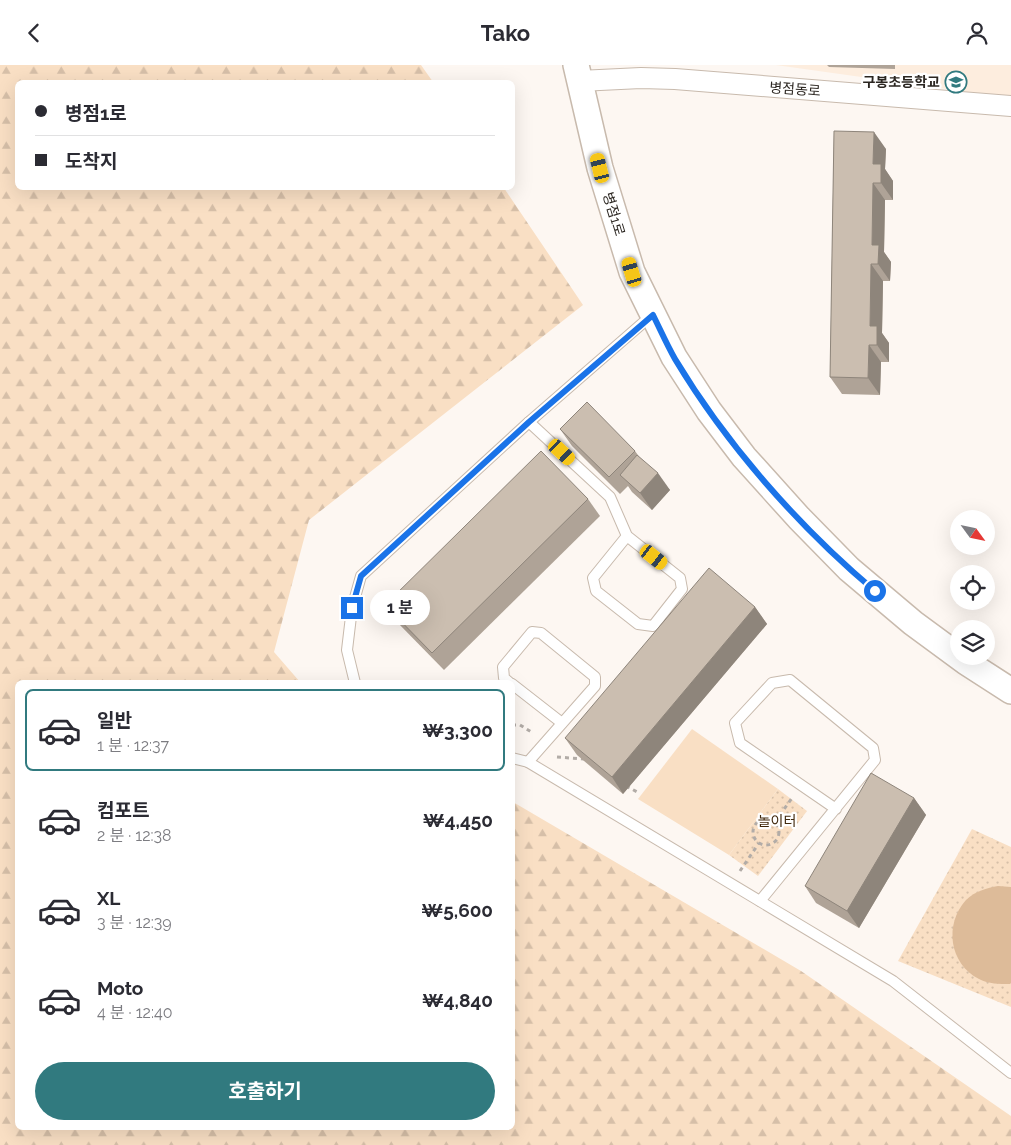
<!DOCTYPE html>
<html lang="ko">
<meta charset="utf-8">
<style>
body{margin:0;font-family:Raleway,"Noto Sans KR",sans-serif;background:#f2f2f3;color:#2b2b33;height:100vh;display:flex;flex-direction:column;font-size:19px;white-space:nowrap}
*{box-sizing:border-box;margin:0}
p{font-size:16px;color:#7c7c81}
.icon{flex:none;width:28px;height:28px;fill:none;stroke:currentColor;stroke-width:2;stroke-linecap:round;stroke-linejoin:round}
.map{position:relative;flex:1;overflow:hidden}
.details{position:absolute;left:15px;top:615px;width:500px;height:450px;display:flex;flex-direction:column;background:#fff;border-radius:8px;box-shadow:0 5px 20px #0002}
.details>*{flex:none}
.hud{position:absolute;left:15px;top:15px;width:500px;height:110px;border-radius:8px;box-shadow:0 5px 20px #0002;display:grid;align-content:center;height:110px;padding:0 20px;background:#fff}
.needle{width:32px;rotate:123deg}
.buttons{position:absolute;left:950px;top:445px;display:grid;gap:10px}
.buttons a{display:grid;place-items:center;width:45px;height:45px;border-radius:50%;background:#fff;box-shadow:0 5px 20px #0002;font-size:25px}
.end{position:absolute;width:22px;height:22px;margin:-11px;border:6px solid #1a73e8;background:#fff;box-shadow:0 0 0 2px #fff}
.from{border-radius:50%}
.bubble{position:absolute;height:35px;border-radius:18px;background:#fff;box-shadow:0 5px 20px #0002;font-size:16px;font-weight:700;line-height:35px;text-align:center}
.car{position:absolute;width:15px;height:30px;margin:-15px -8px;border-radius:6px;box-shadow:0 0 4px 1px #0007;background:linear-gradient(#f5c518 24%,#345 0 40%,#f5c518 0 76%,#345 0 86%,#f5c518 0)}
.hud b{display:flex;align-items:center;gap:18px;height:48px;font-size:19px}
.hud b+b{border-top:1px solid #e1e1e2}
.hud i{width:12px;height:12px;background:#2b2b33}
ul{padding:9px 0 0;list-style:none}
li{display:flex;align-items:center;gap:15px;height:82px;margin:0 10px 8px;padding:0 10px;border:2px solid transparent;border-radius:8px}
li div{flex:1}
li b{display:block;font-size:19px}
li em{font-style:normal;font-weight:700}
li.on{border-color:#317a7f}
li>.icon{width:45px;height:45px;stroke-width:1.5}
.action{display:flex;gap:10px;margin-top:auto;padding:10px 20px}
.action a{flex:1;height:58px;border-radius:30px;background:#317a7f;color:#fff;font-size:20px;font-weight:700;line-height:58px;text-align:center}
header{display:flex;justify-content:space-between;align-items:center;height:65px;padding:0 20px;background:#fff;font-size:22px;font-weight:700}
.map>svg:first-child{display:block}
</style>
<header><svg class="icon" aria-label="back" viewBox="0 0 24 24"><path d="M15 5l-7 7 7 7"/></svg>Tako<svg class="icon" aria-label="person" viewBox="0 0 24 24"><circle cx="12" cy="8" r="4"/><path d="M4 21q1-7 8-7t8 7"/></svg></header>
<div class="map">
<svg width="1011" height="1080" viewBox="0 0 1011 1080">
<defs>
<pattern id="forest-firs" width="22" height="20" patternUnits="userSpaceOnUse" patternTransform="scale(1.25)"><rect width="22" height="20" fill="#f9dfc4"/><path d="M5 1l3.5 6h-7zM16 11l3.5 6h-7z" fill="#d6bfa8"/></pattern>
<pattern id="park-dots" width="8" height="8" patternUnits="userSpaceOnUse" patternTransform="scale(1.25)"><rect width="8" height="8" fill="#f9dfc4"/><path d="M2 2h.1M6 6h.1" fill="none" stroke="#d6bfa8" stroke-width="1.8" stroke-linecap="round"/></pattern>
</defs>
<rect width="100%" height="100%" fill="#fdf7f2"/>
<path fill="#fdedde" d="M776,0H1011V33L790,2Z"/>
<path fill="#f9dfc4" d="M692,664L778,724L729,790L638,734Z"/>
<path fill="url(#forest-firs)" d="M0,0H421L433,17L18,18V122L504,123L583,240L309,455L274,587L300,617L18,618V1062H512L513,737L801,906L1011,1051V1080H0Z"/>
<g fill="url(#park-dots)">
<path d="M778,724L807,746L758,811L729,790Z"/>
<path d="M972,764L1011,782V942L898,896Z"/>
</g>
<path fill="#db9" d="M998,821L1011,822V918L1010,919C999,919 989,919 979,914C949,899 944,859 966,835C975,826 987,823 998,821Z"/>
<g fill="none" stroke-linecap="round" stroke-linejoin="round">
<g stroke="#c8baad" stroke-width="12">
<g id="service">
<path d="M529,357L610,432L627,471L680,513L682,524L653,561L638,559L596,526L593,513L627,471"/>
<path d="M355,618L347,585L352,543L361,511L529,357L652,250"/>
<path d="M510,618L504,613L503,602L532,567L541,568L595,612V621L528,697"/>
<path d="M512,619L562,658"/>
<path d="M512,693L528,697L893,916L1011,1008"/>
<path d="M760,836L875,695L873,683L790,615L772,618L735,658L740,678L836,744"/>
</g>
</g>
<g stroke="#c8baad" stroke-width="22">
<path id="minor" d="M579,16L641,13L675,14L1011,41"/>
</g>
<g stroke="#c8baad" stroke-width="28">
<path id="tertiary" d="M576,0L600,103L632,207L674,292L709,346L744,392L799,453L849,504L913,558L966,597L1011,626"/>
</g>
<g stroke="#b2aca7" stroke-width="3" stroke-dasharray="4 4" stroke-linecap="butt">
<path d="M512,660H520L533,668"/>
<path d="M557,692L584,694"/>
<path d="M626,721L639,728"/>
<circle cx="766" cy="767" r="13"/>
<path d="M775,757L792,733"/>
<path d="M740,806L759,778"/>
</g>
<use href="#service" stroke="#fff" stroke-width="10"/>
<use href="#minor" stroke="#fff" stroke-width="20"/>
<use href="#tertiary" stroke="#fff" stroke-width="25"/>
</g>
<g fill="#afa397">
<path d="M827,0H895V4L829,2Z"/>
<path d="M834,66L886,84L885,104L893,116V135H885L884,187L891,197L890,216H883L882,268L889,278V297H881L880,330L842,329L830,312Z"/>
<path d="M560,364L635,386L640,393L670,425L652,445L632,427L628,421L620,429L572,381Z"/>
<path d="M588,434L600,451L444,605L397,557L385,540Z"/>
<path d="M755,542L767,559L623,729L577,690L565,673Z"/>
<path d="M914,733L926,750L859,863L816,838L805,821Z"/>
</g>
<g fill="#8e857b">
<path d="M874,67L886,84L885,104L893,116V135L881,118L873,99Z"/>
<path d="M873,118L885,135L884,187L891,197L890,216L878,199L872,180Z"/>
<path d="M871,199L883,216L882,268L889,278V297L877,280L870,261Z"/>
<path d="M869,280L881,297L880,330L868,313Z"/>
<path d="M658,408L670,425L652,445L640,428Z"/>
<path d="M755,542L767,559L623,729L612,712Z"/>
<path d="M914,733L926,750L859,863L847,846Z"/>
</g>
<g fill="#cbbeb0" stroke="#8e857b">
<path d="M834,66L874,67L873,99H881V118H873L872,180H879L878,199H871L870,261H877V280H869L868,313L830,312Z"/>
<path d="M587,337L635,386L609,412L560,364Z"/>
<path d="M541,386L588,434L432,588L385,540Z"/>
<path d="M637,390L658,408L640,428L620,410Z"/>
<path d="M709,503L755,542L612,712L565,673Z"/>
<path d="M871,708L914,733L847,846L805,821Z"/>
</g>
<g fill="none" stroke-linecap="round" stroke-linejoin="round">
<path stroke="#1a73e8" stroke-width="6" d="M352,543L361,511L529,357L653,250C660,264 667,280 675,294C726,379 798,461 875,526"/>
</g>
<defs>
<g id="school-ring" transform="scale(1.125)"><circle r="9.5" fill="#fff" stroke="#317a7f" stroke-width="1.5"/><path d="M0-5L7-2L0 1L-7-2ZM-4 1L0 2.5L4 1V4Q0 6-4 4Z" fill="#317a7f"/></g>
</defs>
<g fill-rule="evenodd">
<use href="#school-ring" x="956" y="17"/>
</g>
<g text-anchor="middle" stroke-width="4.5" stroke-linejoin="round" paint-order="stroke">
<g font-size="14" font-weight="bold" fill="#2b2621" stroke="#fff" text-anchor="end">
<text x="940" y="22">구봉초등학교</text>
</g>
<g font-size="14" fill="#2b2621" stroke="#fff">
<text transform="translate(795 24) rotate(4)" y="5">병점동로</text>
<text transform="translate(614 149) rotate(73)" y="5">병점1로</text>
</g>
<g font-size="14" fill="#41290d" stroke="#fff">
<text x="777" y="761">놀이터</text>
</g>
</g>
</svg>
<div class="buttons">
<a><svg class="needle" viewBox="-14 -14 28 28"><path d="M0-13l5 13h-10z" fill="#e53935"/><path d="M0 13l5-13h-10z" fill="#7c7c81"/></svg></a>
<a><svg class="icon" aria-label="locate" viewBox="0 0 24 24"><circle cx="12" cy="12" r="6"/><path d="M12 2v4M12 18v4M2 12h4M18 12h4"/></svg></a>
<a><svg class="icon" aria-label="layers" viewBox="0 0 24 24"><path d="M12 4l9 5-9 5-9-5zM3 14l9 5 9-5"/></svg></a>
</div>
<i class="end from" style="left:875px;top:526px"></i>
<i class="end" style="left:352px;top:543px"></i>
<div class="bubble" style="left:370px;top:525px;width:60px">1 분</div>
<i class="car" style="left:600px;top:103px;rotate:346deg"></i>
<i class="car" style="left:632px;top:207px;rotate:343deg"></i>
<i class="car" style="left:562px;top:387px;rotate:133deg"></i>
<i class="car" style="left:654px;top:492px;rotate:128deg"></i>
<div class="hud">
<b><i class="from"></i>병점1로</b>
<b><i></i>도착지</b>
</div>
<section class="details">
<ul>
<li class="on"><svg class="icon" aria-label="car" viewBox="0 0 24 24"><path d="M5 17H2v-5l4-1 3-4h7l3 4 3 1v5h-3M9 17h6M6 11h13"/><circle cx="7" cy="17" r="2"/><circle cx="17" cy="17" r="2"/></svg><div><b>일반</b><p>1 분 · 12:37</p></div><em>₩3,300</em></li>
<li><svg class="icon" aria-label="car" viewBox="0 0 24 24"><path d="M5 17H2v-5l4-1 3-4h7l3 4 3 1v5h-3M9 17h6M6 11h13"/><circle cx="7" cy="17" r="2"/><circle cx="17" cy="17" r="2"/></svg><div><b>컴포트</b><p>2 분 · 12:38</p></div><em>₩4,450</em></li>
<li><svg class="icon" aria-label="car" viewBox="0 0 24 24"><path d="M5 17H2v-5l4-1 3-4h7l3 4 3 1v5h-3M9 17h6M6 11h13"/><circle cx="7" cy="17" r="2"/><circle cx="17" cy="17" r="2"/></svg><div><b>XL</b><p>3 분 · 12:39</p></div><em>₩5,600</em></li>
<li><svg class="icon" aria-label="car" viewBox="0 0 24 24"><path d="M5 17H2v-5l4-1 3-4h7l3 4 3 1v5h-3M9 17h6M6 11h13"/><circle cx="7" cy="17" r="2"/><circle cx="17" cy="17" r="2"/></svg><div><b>Moto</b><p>4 분 · 12:40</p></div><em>₩4,840</em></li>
</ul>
<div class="action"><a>호출하기</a></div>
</section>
</div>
